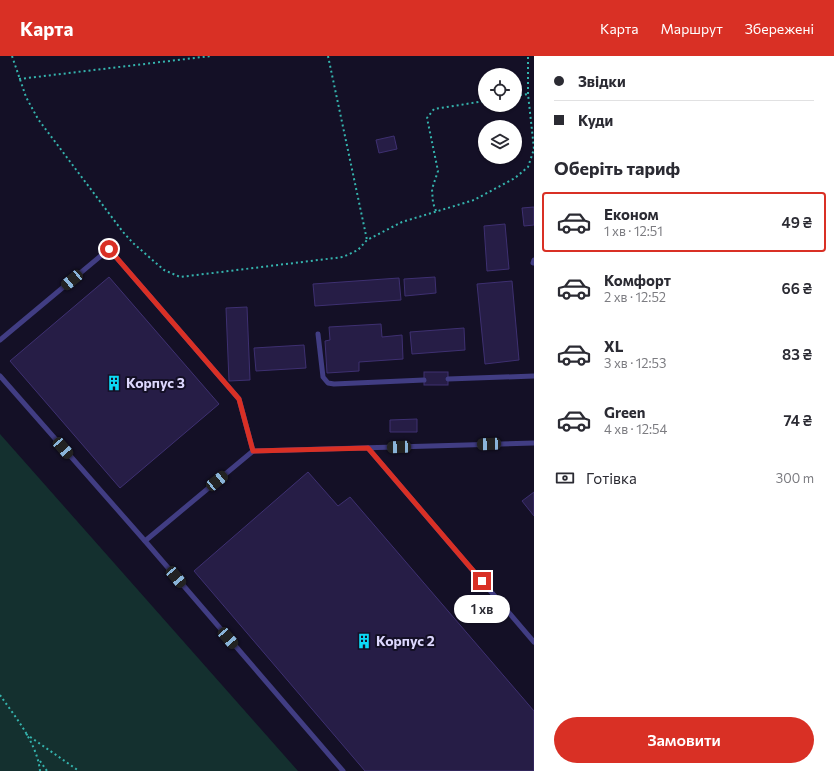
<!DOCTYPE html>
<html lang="uk">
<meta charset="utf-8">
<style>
body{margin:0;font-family:Commissioner,sans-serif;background:#f2f2f3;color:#2b2b33;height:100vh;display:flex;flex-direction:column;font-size:15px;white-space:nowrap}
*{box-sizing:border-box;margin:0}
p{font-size:13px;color:#7c7c81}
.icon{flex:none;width:22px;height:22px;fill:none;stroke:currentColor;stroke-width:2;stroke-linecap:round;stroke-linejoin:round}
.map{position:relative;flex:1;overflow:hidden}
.drawer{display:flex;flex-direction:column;background:#fff;width:300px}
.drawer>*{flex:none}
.banner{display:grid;align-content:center;height:88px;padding:0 20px;background:#fff}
.buttons{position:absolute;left:478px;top:12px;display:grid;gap:8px}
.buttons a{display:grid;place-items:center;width:44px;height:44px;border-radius:50%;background:#fff;box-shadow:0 1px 3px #0004;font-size:20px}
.end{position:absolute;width:18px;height:18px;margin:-9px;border:5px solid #d93025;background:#fff;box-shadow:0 0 0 2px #fff}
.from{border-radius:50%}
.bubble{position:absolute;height:28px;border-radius:14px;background:#fff;box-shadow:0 1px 3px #0004;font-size:13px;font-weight:600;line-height:28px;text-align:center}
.car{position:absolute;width:12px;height:24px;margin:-12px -6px;border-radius:5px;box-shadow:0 0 3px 1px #0007;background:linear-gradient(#222 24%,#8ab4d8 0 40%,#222 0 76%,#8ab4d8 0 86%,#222 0)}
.banner b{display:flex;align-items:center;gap:14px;height:38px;font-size:15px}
.banner b+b{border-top:1px solid #e1e1e2}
.banner i{width:10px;height:10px;background:#2b2b33}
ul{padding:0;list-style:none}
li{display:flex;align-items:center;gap:12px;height:60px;margin:0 8px 6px;padding:0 12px;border:2px solid transparent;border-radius:4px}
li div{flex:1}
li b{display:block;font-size:15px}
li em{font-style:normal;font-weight:600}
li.selected{border-color:#d93025}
li>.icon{width:36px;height:36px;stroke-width:1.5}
h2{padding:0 20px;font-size:18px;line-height:48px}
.pay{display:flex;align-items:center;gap:10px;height:44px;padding:0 20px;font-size:15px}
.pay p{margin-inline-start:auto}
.primary-button{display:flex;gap:8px;margin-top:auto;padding:8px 20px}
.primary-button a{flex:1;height:46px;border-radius:24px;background:#d93025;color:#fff;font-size:16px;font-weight:600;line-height:46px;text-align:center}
header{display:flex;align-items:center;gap:24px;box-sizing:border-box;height:56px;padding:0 20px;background:#d93025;color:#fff}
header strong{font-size:19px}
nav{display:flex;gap:22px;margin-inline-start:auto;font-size:14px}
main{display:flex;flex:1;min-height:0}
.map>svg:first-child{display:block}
</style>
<header>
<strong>Карта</strong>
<nav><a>Карта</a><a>Маршрут</a><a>Збережені</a></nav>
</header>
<main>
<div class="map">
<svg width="534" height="715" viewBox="0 0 534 715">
<rect width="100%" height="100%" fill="#141026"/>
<path fill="#14302f" d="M0,378L298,715H0Z"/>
<g fill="#261d46" stroke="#3e3071">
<path d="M394,80L397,93L379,97L376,84Z"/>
<path d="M534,151V169L524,170L522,152Z"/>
<path d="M505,168L509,213L487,215L484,170Z"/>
<path d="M109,221L219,348L120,432L10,305Z"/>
<path d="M435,221L436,237L405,240L404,223Z"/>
<path d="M399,222L401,244L315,250L313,228Z"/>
<path d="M512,225L519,304L485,308L477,228Z"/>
<path d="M247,251L250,324L229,325L226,252Z"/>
<path d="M381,268L382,281L402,279L403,303L359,306V315L327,317L325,285L330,284L329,271Z"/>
<path d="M464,272L465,294L412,298L410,276Z"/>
<path d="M304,289L306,312L256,315L254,292Z"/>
<rect x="424" y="316" width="24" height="13"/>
<path d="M417,363V376H390V364Z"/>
<path d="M308,416L338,450L350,441L534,655V715H365L194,515Z"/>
<path d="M534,436V460L522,445Z"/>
</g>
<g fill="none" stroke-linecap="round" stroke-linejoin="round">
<g stroke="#35b4ae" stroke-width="2" stroke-dasharray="2 3" stroke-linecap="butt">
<path d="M12,0L26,41L38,63L123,176L133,187L164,214L180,221L343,201L358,194L367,184L402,166L474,144L515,122L528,111L534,93L528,38V0"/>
<path d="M328,0L367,184"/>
<path d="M19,23L211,0"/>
<path d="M515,40L528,38"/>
<path d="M436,155L433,147L432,133L438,115L427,62L434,53L485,45"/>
<path d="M0,639C16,662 37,687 40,715"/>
<path d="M26,678L79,715"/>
<path d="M40,705L47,715"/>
</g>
<g stroke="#413d83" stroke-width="5">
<path d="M533,207L534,204"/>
<path d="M318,278L323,321L328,327L334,328L424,324"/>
<path d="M0,284L109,193L239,343L253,395L534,387"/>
<path d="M0,320L145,485L343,715"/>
<path d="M448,323L534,320"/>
<path d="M368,392L534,586"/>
<path d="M145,485L253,395"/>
</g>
</g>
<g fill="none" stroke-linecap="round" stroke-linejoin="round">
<path stroke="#d93025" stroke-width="5" d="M109,193L239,343L253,395L368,392L482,525"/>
</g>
<defs>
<g id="building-bare" transform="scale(1.2)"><path d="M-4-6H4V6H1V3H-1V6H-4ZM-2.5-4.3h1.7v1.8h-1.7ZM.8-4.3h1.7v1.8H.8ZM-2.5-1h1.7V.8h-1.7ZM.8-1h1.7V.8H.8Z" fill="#0cdaf5" stroke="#141026" stroke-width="2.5" paint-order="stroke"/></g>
</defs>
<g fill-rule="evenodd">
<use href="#building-bare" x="114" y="327"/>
<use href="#building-bare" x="364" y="585"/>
</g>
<g text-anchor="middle" stroke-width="4" stroke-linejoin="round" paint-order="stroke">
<g font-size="14" font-weight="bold" fill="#dcd7fd" stroke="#141026" text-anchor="start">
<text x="126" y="332">Корпус 3</text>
<text x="376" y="590">Корпус 2</text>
</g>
</g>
</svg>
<div class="buttons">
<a><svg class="icon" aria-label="locate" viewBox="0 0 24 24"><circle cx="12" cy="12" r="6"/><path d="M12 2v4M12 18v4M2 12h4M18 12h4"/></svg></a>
<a><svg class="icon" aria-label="layers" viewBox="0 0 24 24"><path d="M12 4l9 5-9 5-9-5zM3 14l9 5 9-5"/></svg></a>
</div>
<i class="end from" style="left:109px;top:193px"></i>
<i class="end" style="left:482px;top:525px"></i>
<div class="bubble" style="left:454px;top:539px;width:56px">1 хв</div>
<i class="car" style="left:72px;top:224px;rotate:230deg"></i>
<i class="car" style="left:489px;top:388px;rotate:268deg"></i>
<i class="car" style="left:399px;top:391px;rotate:268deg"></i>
<i class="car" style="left:63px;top:392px;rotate:139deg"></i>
<i class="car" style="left:217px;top:425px;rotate:51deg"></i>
<i class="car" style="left:176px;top:521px;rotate:140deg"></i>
<i class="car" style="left:228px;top:582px;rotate:139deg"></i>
</div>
<section class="drawer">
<div class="banner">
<b><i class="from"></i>Звідки</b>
<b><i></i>Куди</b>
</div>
<h2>Оберіть тариф</h2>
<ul>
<li class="selected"><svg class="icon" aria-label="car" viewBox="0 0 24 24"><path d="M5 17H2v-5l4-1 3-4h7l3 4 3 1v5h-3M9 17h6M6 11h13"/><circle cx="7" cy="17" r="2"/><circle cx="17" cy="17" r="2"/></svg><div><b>Економ</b><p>1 хв · 12:51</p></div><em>49 ₴</em></li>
<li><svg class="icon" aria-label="car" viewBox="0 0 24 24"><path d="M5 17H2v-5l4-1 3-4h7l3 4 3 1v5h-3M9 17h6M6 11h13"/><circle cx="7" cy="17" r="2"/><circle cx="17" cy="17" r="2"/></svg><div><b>Комфорт</b><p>2 хв · 12:52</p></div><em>66 ₴</em></li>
<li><svg class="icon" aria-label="car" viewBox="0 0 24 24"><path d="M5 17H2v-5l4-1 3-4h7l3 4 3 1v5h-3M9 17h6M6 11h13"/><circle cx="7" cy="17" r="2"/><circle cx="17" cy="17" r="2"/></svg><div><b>XL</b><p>3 хв · 12:53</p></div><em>83 ₴</em></li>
<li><svg class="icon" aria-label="car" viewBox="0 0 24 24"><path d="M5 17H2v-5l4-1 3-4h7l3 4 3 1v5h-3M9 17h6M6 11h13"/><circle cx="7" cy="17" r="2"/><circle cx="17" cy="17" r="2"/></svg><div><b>Green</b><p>4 хв · 12:54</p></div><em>74 ₴</em></li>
</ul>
<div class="pay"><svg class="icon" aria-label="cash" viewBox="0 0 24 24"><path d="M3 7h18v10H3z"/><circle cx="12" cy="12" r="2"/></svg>Готівка<p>300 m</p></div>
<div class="primary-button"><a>Замовити</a></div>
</section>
</main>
